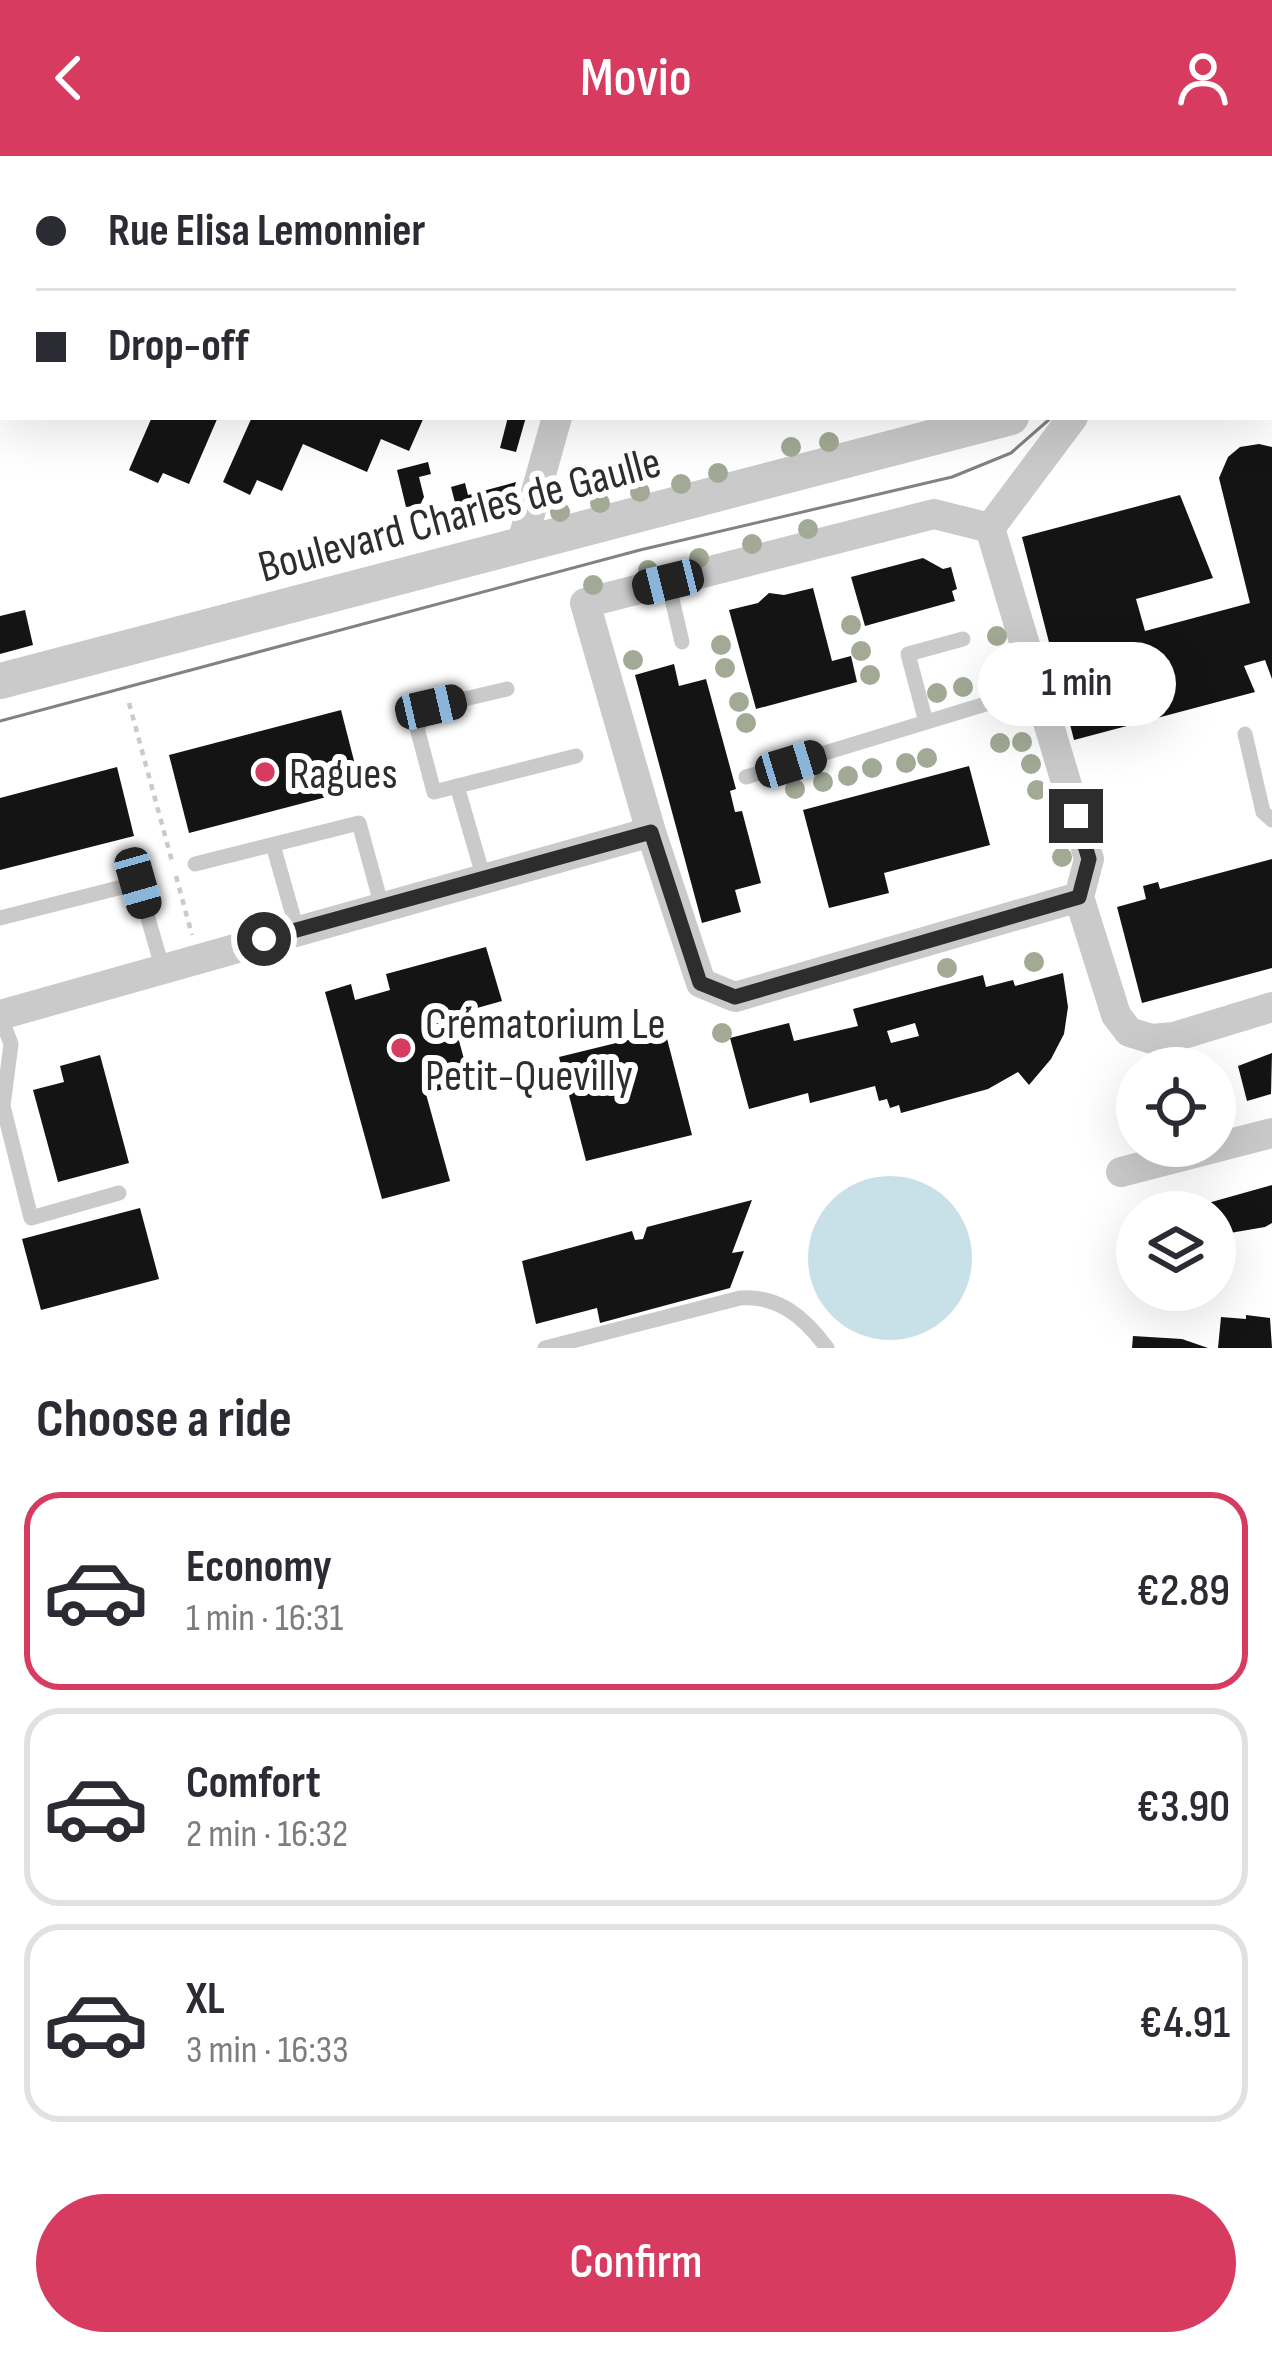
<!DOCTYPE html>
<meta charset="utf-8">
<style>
body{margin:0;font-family:"Sofia Sans Condensed",sans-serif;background:#f7f7f7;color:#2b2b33;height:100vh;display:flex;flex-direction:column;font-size:45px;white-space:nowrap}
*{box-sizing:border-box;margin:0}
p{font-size:39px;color:#7c7c81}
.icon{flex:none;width:66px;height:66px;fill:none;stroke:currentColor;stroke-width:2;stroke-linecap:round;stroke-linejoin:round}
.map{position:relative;height:1192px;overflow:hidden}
.sheet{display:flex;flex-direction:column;background:#fff;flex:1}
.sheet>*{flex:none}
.banner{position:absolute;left:0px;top:0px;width:1272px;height:264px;box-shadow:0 12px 48px #0002;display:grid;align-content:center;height:264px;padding:0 36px;background:#fff}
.tools{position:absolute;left:1116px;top:891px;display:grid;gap:24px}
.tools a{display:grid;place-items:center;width:120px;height:120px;border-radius:50%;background:#fff;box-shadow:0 12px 48px #0002;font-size:60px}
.end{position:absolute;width:54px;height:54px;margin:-27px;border:15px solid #2d2d2d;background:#fff;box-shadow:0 0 0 6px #fff}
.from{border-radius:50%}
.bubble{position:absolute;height:84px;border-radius:42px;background:#fff;box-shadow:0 12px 48px #0002;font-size:39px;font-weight:600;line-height:84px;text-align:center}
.car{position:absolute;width:36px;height:72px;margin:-36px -18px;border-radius:15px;box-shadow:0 0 9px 3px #0007;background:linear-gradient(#222 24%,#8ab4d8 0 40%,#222 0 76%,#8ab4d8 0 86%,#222 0)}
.banner b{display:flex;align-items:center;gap:42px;height:114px;font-size:45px}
.banner b+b{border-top:3px solid #e1e1e2}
.banner i{width:30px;height:30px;background:#2b2b33}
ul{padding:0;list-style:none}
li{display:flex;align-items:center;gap:36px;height:198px;margin:0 24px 18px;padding:0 12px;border:6px solid #e1e1e2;border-radius:36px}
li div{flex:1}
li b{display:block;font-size:45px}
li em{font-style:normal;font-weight:600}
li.current{border-color:#d73b60}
li>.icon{width:108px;height:108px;stroke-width:1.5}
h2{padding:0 36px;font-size:54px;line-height:144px}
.primary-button{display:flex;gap:24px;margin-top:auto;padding:24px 36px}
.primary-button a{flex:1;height:138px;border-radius:72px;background:#d73b60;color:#fff;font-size:48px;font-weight:600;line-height:138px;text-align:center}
header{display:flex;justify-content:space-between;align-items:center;height:156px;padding:0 36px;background:#d73b60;color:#fff;font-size:54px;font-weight:600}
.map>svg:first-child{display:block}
</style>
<header><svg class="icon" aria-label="back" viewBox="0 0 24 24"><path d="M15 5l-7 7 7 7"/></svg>Movio<svg class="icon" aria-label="person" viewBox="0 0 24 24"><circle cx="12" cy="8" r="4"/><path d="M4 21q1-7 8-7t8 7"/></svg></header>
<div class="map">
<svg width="1272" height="1192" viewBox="0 0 1272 1192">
<rect width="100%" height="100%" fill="#fff"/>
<circle fill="#c8e1e8" cx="890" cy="1102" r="82"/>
<g fill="#141414" fill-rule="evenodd">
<path d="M152,261H218L189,328L163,317L158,327L129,314Z"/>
<path d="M252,261H424L409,295L381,283L367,316L303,288L282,335L257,324L250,339L223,326Z"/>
<path d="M508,261H526L516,296L500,292Z"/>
<path d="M1259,288L1272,291V523L1265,504L1244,510L1255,536L1074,584L1022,381L1180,339L1213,422L1136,443L1145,475L1250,447L1219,322L1228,301L1240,291Z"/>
<path d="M428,306L431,318L419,321L424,341L420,349L406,351L397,314Z"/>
<path d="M516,326L507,358L500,365L430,383L425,367L458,358L451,331L465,327L468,339Z"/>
<path d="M923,402L943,413L951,411L957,433L952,435L955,445L865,470L851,421Z"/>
<path d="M813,432L832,505L851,500L857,526L756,553L729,454L758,447L769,437L784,439Z"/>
<path d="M25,454L33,489L0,498V460Z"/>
<path d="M674,508L679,530L706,523L736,633L730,635L735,656L742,655L761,727L735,734L741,756L702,767L635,519Z"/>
<path d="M341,554L361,632L189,677L169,599Z"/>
<path d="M969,610L990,689L884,717L889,737L829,752L803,654Z"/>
<path d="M117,611L134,680L0,714V642Z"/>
<path d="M1272,703V812L1142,847L1117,751L1146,743L1143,730L1158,726L1160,733Z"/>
<path d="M486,791L502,845L452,859L470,925L426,938L450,1025L382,1043L325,836L351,828L355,844L390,834L386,818Z"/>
<path d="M1063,817L1068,851L1064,878L1051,903L1029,929L1018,916L988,933L901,957L899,949L890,952L887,943L879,945L875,930L810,947L808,937L749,953L730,882L789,867L794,885L858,870L853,853L983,819L986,831L1013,824L1015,830ZM915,867L919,880L891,887L887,875Z"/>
<path d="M665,875L692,979L586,1005L559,901Z"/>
<path d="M1272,897L1271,938L1247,945L1238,910Z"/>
<path d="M100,899L129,1007L58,1026L33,934L64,926L60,910Z"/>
<path d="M1224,921L1234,957L1215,962V923Z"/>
<path d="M1272,1029V1067L1265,1071L1230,1077L1231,1081L1215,1085V1056H1176Z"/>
<path d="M752,1044L732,1097L744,1095L730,1132L600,1167L597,1152L536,1168L522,1105L632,1075L635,1084L643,1083L647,1071Z"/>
<path d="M140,1052L159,1123L41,1154L22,1083Z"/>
<path d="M1246,1159L1270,1162L1272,1192H1218L1221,1161L1246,1163Z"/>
<path d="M1133,1180L1182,1183L1208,1192H1132Z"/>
</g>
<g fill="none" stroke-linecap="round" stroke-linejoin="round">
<g stroke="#cacaca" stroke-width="4.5" stroke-dasharray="6 6" stroke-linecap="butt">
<path d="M129,547L173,709"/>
<path d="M176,720L192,779"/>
</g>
<g stroke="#cacaca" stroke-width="15">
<path d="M1118,3V0"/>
<path d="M1211,3L1212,0"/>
<path d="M0,105L3,106"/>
<path d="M668,426L682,486"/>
<path d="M507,533L431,551L417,572L434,636L576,600"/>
<path d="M926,566L908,498L963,483"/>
<path d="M1245,578L1263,656L1272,664"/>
<path d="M746,621L1038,532"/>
<path d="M457,630L484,723"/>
<path d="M273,689L297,774"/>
<path d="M195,708L359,667L382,751"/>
<path d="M0,762L138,727L162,811"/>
<path d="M0,859L11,888L3,950L31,1062L119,1037"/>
<path d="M545,1192L740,1142C779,1139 805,1162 827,1192"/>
</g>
<g stroke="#cacaca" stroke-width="30">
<path d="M996,0L997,3"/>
<path d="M668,3L670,0"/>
<path d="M990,372L934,358L585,447L651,676L701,827L735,841L1079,741"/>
<path d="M990,372L1089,703L1079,741L1116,859L1129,876L1152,883L1174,881L1272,851"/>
<path d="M990,372L1073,261"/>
<path d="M521,390L557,261"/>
<path d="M0,859L651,676"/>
<path d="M1121,1016L1272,977"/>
</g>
<g stroke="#cacaca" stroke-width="36">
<path d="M1269,192H1272"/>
<path d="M0,525L1011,261"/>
</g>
<g stroke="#828282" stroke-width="3">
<path d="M1024,0V3"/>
<path d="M0,565L640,394L952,321L1011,297L1052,261"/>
</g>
</g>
<g fill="#a2aa95">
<circle cx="829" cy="286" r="10"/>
<circle cx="791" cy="291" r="10"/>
<circle cx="718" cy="317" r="10"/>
<circle cx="681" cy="328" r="10"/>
<circle cx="640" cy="336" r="10"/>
<circle cx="600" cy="347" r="10"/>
<circle cx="560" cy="356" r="10"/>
<circle cx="808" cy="373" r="10"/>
<circle cx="752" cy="388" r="10"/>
<circle cx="699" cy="402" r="10"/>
<circle cx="648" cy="414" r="10"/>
<circle cx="593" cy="429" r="10"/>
<circle cx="851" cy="469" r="10"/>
<circle cx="997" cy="480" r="10"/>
<circle cx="721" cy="489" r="10"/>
<circle cx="861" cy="495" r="10"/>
<circle cx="1005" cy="503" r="10"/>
<circle cx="633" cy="504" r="10"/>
<circle cx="725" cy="512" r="10"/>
<circle cx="870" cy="519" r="10"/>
<circle cx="963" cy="531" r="10"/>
<circle cx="937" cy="537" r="10"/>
<circle cx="739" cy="546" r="10"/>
<circle cx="1020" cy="559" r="10"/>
<circle cx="746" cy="567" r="10"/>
<circle cx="1022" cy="586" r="10"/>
<circle cx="1000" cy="587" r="10"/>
<circle cx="927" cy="602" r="10"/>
<circle cx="906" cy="607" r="10"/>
<circle cx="1031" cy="608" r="10"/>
<circle cx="872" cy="612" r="10"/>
<circle cx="848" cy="620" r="10"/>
<circle cx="823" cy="626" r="10"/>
<circle cx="795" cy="633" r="10"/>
<circle cx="1037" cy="634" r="10"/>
<circle cx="1053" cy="678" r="10"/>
<circle cx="1062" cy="701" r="10"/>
<circle cx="1034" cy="806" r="10"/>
<circle cx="947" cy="812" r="10"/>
<circle cx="722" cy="877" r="10"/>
</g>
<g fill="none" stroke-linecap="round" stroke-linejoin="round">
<path stroke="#2d2d2d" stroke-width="15" d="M264,783L651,676L700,827L735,841L1079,741L1089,703L1076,660"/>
</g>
<g fill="#d73b60" stroke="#fff" stroke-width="4.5">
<circle cx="265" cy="616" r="12"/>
<circle cx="401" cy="892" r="12"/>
</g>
<g text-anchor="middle" stroke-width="12" stroke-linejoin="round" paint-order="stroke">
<g font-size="45" fill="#2d2d2d" stroke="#fff">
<text transform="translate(459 357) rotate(-15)" y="16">Boulevard Charles de Gaulle</text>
</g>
<g font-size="45" fill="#2d2d2d" stroke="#fff" text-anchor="start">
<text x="289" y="632">Ragues</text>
<text x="425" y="882">Crématorium Le<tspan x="425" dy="52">Petit-Quevilly</tspan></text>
</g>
</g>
</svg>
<div class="tools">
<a><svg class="icon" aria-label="locate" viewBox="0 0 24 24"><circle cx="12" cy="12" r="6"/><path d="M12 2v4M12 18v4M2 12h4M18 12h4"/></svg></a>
<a><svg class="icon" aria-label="layers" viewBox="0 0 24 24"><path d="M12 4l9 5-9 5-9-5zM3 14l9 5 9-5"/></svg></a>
</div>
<i class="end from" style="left:264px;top:783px"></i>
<i class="end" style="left:1076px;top:660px"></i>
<div class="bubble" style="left:978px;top:486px;width:198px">1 min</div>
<i class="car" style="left:668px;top:426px;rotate:256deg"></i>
<i class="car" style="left:431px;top:551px;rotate:77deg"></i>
<i class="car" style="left:791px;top:608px;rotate:73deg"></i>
<i class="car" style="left:138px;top:727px;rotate:164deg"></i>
<div class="banner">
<b><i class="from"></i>Rue Elisa Lemonnier</b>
<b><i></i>Drop-off</b>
</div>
</div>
<section class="sheet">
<h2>Choose a ride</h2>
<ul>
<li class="current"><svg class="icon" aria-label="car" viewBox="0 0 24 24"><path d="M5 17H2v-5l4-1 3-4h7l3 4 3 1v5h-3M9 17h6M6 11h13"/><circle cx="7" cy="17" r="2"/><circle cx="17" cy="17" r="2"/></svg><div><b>Economy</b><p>1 min · 16:31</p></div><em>€2.89</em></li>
<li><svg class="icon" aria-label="car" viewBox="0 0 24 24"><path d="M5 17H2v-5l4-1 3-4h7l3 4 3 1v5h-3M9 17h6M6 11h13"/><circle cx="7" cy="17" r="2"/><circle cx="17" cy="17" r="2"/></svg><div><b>Comfort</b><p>2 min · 16:32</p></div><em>€3.90</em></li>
<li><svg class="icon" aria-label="car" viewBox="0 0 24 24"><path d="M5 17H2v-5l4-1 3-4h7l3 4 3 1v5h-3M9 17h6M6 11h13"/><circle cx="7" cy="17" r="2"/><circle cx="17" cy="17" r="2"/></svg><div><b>XL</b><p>3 min · 16:33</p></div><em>€4.91</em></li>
</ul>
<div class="primary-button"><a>Confirm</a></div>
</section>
